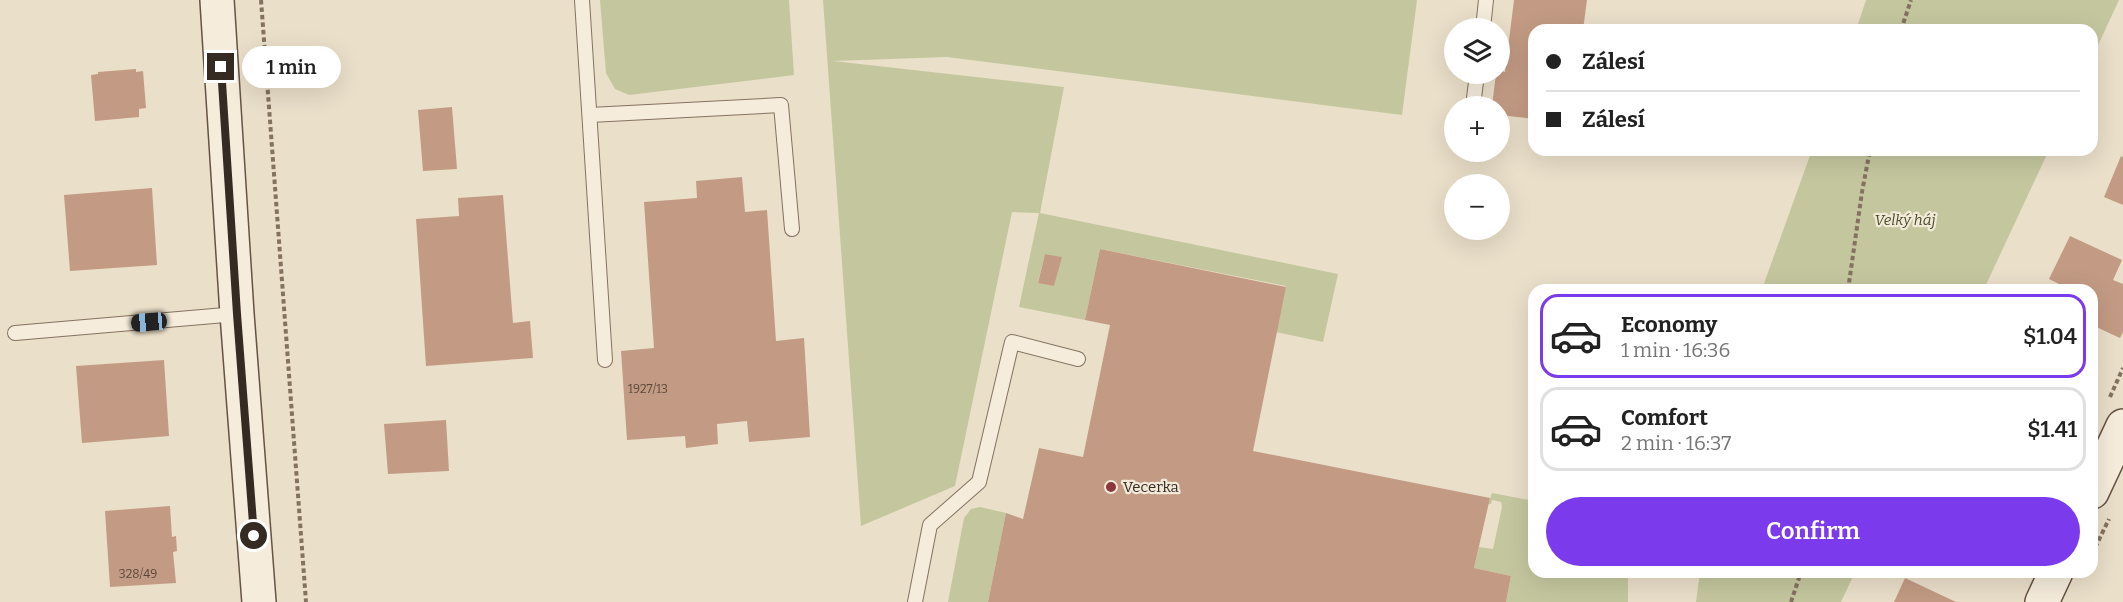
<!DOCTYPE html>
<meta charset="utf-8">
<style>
body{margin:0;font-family:Bitter,serif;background:#f2f2f2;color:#222;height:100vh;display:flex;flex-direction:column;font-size:22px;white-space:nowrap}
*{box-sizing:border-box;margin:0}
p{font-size:20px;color:#767676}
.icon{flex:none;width:33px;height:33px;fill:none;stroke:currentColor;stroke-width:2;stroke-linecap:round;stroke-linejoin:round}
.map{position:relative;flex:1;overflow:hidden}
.details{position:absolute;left:1528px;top:284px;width:570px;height:294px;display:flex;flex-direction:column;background:#fff;border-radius:18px;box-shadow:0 6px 24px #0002}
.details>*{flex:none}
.hud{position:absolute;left:1528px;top:24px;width:570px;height:132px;border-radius:18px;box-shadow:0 6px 24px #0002;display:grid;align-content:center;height:132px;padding:0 18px;background:#fff}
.controls{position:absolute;left:1444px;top:18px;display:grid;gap:12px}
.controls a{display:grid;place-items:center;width:66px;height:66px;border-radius:50%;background:#fff;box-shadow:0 6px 24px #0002;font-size:30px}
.end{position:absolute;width:27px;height:27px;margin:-14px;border:8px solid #362b22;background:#fff;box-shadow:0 0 0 3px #fff}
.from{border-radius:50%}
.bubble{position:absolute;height:42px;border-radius:21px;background:#fff;box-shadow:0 6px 24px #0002;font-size:20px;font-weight:600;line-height:42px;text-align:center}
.car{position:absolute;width:18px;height:36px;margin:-18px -9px;border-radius:8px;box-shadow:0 0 4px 2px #0007;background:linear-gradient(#222 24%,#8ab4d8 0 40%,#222 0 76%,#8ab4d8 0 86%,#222 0)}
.hud b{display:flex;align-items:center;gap:21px;height:57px;font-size:22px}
.hud b+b{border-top:2px solid #e0e0e0}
.hud i{width:15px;height:15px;background:#222}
ul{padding:10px 0 0;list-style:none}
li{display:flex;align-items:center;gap:18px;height:84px;margin:0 12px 9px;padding:0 6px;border:3px solid #e0e0e0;border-radius:18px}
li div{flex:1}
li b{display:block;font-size:22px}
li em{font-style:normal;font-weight:600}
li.active{border-color:#7c3aed}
li>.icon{width:54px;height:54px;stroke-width:1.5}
.button{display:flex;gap:12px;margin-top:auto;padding:12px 18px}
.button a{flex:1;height:69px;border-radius:36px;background:#7c3aed;color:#fff;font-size:24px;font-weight:600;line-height:69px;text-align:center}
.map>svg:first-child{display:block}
</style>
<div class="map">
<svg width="2123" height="602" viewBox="0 0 2123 602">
<rect width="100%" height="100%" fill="#eadfc9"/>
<g fill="#c4c79e" fill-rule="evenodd">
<path d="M600,0H789L794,75L629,95L615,89L606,73Z"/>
<path d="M823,0H1417L1402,115L947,57L833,61L1064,87L1040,213L1338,274L1323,342L1276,332L1286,286L1100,249L1085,320L1019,307L1039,213L1012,212L955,486L861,526ZM1045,254L1061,257L1054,286L1038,282Z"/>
<path d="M1866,0H2119L2093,56L2092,30H1856Z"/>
<path d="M1812,150H2049L1984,289H1762Z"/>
<path d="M1492,493L1534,501V572H1628V602H1506L1511,576L1474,568L1479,547L1493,549L1502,507L1501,502L1492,500L1491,504H1488Z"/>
<path d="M980,507L1006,513L988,602H948L964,518L971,509Z"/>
<path d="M1700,572H1855L1841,602H1696Z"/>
</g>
<g fill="#c39b84">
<path d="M1514,0H1587L1583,30H1534V119L1500,115V106H1492L1496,74H1500V71L1505,72Z"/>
<path d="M136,69V72L143,71L146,108L139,109V117L95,121L91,75L98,74V72Z"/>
<path d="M452,107L457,169L423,171L418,110Z"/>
<path d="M2121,156L2123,157V205L2104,197Z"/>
<path d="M742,177L745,212L767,210L776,341L804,338L810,437L749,442L747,421L717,424L718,444L686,448L685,436L627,440L621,351L654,348L644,202L697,198L696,181Z"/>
<path d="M152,188L157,265L70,271L64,195Z"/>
<path d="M503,195L513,323L530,321L533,358L426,366L416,219L459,216L458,198Z"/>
<path d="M2070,236L2122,260L2113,280L2123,284V332L2120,338L2092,325V290H2071L2049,279Z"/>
<path d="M1100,249L1286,287L1253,451L1490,498L1474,568L1511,576L1506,602H988L1006,513L1023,519L1039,448L1083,457L1110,325L1085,320Z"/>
<path d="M1045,254L1062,257L1054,286L1038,283Z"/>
<path d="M164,360L169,436L82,443L76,366Z"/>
<path d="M446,420L449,471L388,474L384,424Z"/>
<path d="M170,506L172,537L176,536L177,551L173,552L176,583L110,587L105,511Z"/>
<path d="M1905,578L1956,602H1894Z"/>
</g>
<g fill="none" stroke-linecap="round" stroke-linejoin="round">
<g stroke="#847260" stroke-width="16">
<g id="lane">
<path d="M582,0L605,360"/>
<path d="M1483,28L1486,0"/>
<path d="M1473,106L1477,74"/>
<path d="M590,115L781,105L792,229"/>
<path d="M15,333L237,314"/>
<path d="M915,602L930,525L979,482L1012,342L1078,359"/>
</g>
</g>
<g stroke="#665343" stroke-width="36">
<g id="secondary">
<path d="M217,0L237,314L259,602"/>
<path d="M2092,492L2123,426"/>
<path d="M2042,602L2056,572"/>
</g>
</g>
<g stroke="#847260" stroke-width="4" stroke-dasharray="4.5 3" stroke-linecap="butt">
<path d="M261,0L306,602"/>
<path d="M1901,30L1911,0"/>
<path d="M1848,290L1862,192L1870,150"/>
<path d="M2110,397L2123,368"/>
<path d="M2092,554L2109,519"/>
<path d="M1791,602L1801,572"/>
</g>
<use href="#lane" stroke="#f5ecdc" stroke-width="14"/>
<use href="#secondary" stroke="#f5ecdc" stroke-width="33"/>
</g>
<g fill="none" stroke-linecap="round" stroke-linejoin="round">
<path stroke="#362b22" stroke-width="8" d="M221,67L237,314L254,536"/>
</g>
<circle fill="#8c373b" stroke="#f2e9d8" stroke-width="2" cx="1111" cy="487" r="6"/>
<g text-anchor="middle" stroke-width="4.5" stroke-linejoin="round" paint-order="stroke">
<g font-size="12" fill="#59473a">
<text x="648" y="393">1927/13</text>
<text x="138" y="578">328/49</text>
</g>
<g font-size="15" font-style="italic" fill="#48502b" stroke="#f2e9d8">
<text x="1905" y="225">Velký háj</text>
</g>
<g font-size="15" fill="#362b22" stroke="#f2e9d8" text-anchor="start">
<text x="1123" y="492">Vecerka</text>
</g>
</g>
</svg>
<div class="controls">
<a><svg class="icon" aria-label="layers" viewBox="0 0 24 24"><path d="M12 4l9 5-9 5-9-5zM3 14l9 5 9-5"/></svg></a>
<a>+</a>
<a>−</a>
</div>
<i class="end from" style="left:254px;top:536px"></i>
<i class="end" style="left:221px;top:67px"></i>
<div class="bubble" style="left:242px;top:46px;width:99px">1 min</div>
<i class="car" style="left:149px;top:322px;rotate:265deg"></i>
<div class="hud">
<b><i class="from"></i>Zálesí</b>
<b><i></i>Zálesí</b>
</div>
<section class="details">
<ul>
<li class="active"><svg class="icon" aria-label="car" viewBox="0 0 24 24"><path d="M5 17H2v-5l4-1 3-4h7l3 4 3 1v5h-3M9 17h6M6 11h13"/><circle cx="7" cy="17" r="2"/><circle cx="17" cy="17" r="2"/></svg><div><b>Economy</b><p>1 min · 16:36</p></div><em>$1.04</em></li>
<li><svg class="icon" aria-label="car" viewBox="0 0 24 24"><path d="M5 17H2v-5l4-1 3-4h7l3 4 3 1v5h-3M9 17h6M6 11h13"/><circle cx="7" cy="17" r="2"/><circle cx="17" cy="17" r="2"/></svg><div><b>Comfort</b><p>2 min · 16:37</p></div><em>$1.41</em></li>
</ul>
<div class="button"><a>Confirm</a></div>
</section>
</div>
